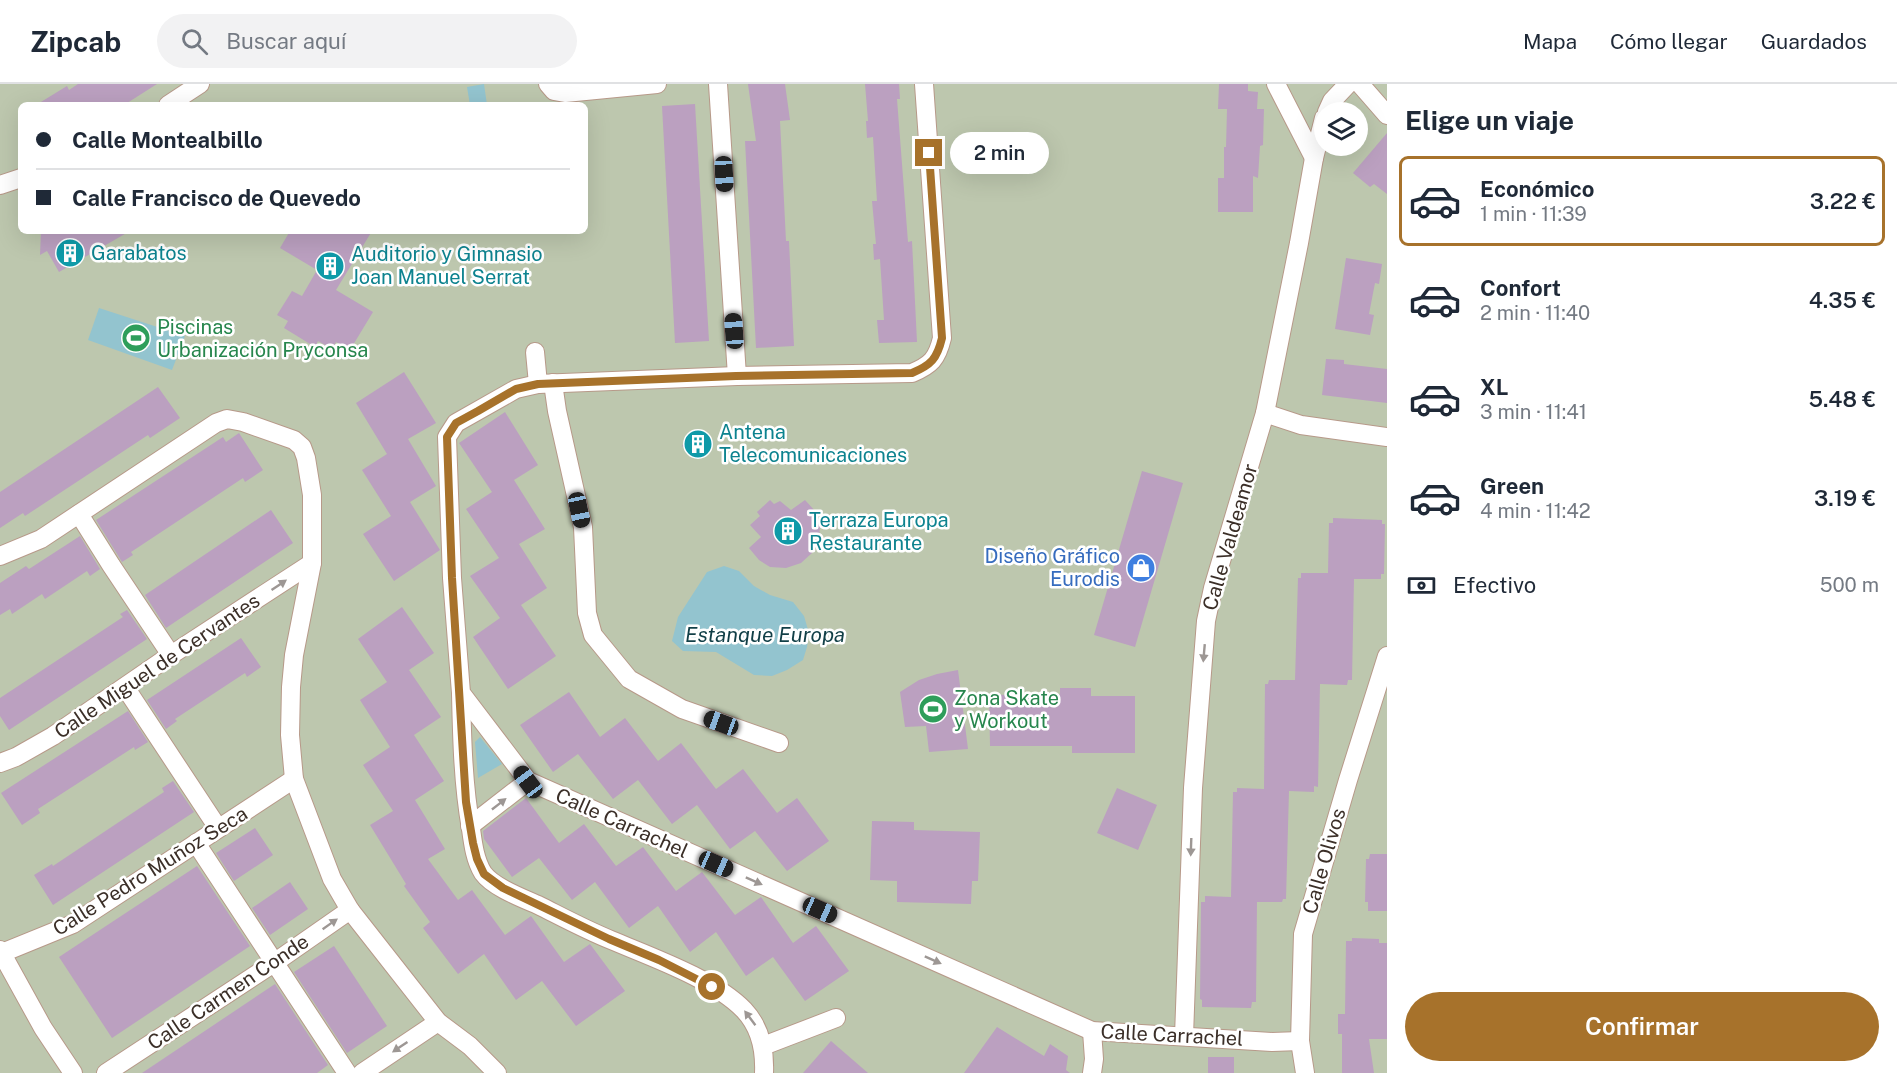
<!DOCTYPE html>
<html lang="es">
<meta charset="utf-8">
<style>
body{margin:0;font-family:"Public Sans",sans-serif;background:#f2f2f3;color:#1f2937;height:100vh;display:flex;flex-direction:column;font-size:22px;white-space:nowrap}
*{box-sizing:border-box;margin:0}
p{font-size:20px;color:#747a83}
.icon{flex:none;width:33px;height:33px;fill:none;stroke:currentColor;stroke-width:2;stroke-linecap:round;stroke-linejoin:round}
.map{position:relative;flex:1;overflow:hidden}
.details{display:flex;flex-direction:column;background:#fff;width:510px}
.details>*{flex:none}
.hud{position:absolute;left:18px;top:18px;width:570px;height:132px;border-radius:9px;box-shadow:0 6px 24px #0002;display:grid;align-content:center;height:132px;padding:0 18px;background:#fff}
.fabs{position:absolute;left:1314px;top:18px;display:grid;gap:12px}
.fabs a{display:grid;place-items:center;width:54px;height:54px;border-radius:50%;background:#fff;box-shadow:0 6px 24px #0002;font-size:30px}
.end{position:absolute;width:27px;height:27px;margin:-14px;border:8px solid #a7722b;background:#fff;box-shadow:0 0 0 3px #fff}
.from{border-radius:50%}
.bubble{position:absolute;height:42px;border-radius:21px;background:#fff;box-shadow:0 6px 24px #0002;font-size:20px;font-weight:600;line-height:42px;text-align:center}
.car{position:absolute;width:18px;height:36px;margin:-18px -9px;border-radius:8px;box-shadow:0 0 4px 2px #0007;background:linear-gradient(#222 24%,#8ab4d8 0 40%,#222 0 76%,#8ab4d8 0 86%,#222 0)}
.hud b{display:flex;align-items:center;gap:21px;height:57px;font-size:22px}
.hud b+b{border-top:2px solid #e0e1e3}
.hud i{width:15px;height:15px;background:#1f2937}
ul{padding:0;list-style:none}
li{display:flex;align-items:center;gap:18px;height:90px;margin:0 12px 9px;padding:0 6px;border:3px solid transparent;border-radius:9px}
li div{flex:1}
li b{display:block;font-size:22px}
li em{font-style:normal;font-weight:600}
li.active{border-color:#a7722b}
li>.icon{width:54px;height:54px;stroke-width:1.5}
h2{padding:0 18px;font-size:27px;line-height:72px}
.pay{display:flex;align-items:center;gap:15px;height:66px;padding:0 18px;font-size:22px}
.pay p{margin-inline-start:auto}
.primary-button{display:flex;gap:12px;margin-top:auto;padding:12px 18px}
.primary-button a{flex:1;height:69px;border-radius:36px;background:#a7722b;color:#fff;font-size:24px;font-weight:600;line-height:69px;text-align:center}
header{display:flex;align-items:center;gap:36px;box-sizing:border-box;height:84px;padding:0 30px;background:#fff;border-bottom:2px solid #e0e1e3}
header strong{font-size:28px}
nav{display:flex;gap:33px;margin-inline-start:auto;font-size:21px}
.search{width:420px;height:54px;background:#f2f2f3;display:flex;align-items:center;gap:15px;box-sizing:border-box;padding:0 21px;border-radius:33px;color:#747a83;font-size:22px}
main{display:flex;flex:1;min-height:0}
.map>svg:first-child{display:block}
</style>
<header>
<strong>Zipcab</strong>
<div class="search"><svg class="icon" aria-label="search" viewBox="0 0 24 24"><circle cx="10" cy="10" r="6"/><path d="M15 15l6 6"/></svg>Buscar aquí</div>
<nav><a>Mapa</a><a>Cómo llegar</a><a>Guardados</a></nav>
</header>
<main>
<div class="map">
<svg width="1387" height="989" viewBox="0 0 1387 989">
<rect width="100%" height="100%" fill="#fee3d6"/>
<path fill="#bdc7ae" fill-rule="evenodd" d="M0,0H1387V989H0ZM21,21H585V147H21ZM1324,28H1358V62H1324Z"/>
<g fill="#93c4cf">
<path d="M484,0L487,21H470L467,3Z"/>
<path d="M99,224L185,252L172,286L88,256Z"/>
<path d="M724,482L739,487L754,502L770,511L793,518L804,532L809,549L807,563L803,576L787,586L772,592L754,591L716,568L683,567L672,557L678,533L707,488Z"/>
<path d="M480,653L502,680L478,694L475,658Z"/>
</g>
<g fill="#bba0c0">
<path d="M78,0H157L124,21H36L67,2L69,6Z"/>
<path d="M748,0H785L790,36L780,37L786,157H789L794,262L756,264L745,57H756Z"/>
<path d="M865,0H899L900,15H897L908,158L912,157L917,258L879,259L877,236H884L880,175L874,176L873,160H876L872,117H877L873,53L867,54L866,37H868Z"/>
<path d="M1219,0H1248V7L1258,8L1257,25H1264L1263,61L1260,62L1258,94L1253,92V128H1218V94H1224V63H1226L1227,25H1218Z"/>
<path d="M695,20L709,257L675,259L662,22Z"/>
<path d="M1387,49V110L1374,100L1370,103L1353,89Z"/>
<path d="M41,147H130L59,188L47,167L40,171Z"/>
<path d="M290,147H372L336,206L373,228L350,266L336,258L332,265L318,257L315,263L284,244L288,237L277,231L292,207L302,212L317,186L280,164Z"/>
<path d="M1346,174L1382,180L1379,200L1375,199L1369,230L1374,231L1370,251L1335,245Z"/>
<path d="M1326,275L1344,276V280L1387,285V319L1322,311Z"/>
<path d="M404,288L436,339L408,355L436,402L410,418L440,466L394,497L363,450L391,432L362,386L387,370L356,319Z"/>
<path d="M158,303L180,334L150,354L148,351L25,432L23,429L0,444V408Z"/>
<path d="M505,328L538,381L514,396L545,445L519,460L547,504L521,521L556,572L508,605L473,553L500,534L470,492L499,474L466,425L492,408L459,359Z"/>
<path d="M693,346L713,358L708,369L697,375L682,362Z"/>
<path d="M239,349L263,386L245,398L243,394L131,468L133,471L122,478L96,436L223,353L226,358Z"/>
<path d="M1142,387L1183,399L1135,563L1094,551Z"/>
<path d="M770,416L774,420L780,417L791,426L805,416L816,428L820,440L819,456L812,469L801,479L786,484L770,483L759,476L749,464L761,453L750,441L760,432L757,428Z"/>
<path d="M271,426L293,459L166,544L145,511Z"/>
<path d="M1333,434L1382,436V440H1385L1384,490H1381V495H1354L1352,596H1348L1347,601L1320,600L1318,703L1314,702V708L1289,707L1286,815H1283L1282,818H1257L1256,918H1252L1251,924L1202,923V916L1200,915L1201,818H1205V812L1231,813L1233,708H1237V704L1264,705L1265,600H1268L1269,596H1295L1298,494H1301V489H1328L1329,439H1333Z"/>
<path d="M80,452L100,485L90,492L87,487L45,515L42,510L12,530L10,525L0,531V499L26,482L29,485Z"/>
<path d="M402,523L434,569L409,586L441,633L414,651L444,697L415,716L445,765L428,775L458,816L472,806L505,851L531,832L564,878L590,860L625,907L576,942L542,897L516,916L484,870L458,890L423,844L430,838L404,802L406,800L370,741L393,727L363,681L390,663L360,616L387,598L358,555Z"/>
<path d="M127,526L147,555L9,646L0,632V614L123,533L120,530Z"/>
<path d="M241,554L261,583L247,593L245,589L175,635L177,637L166,645L147,616Z"/>
<path d="M958,586L968,665L929,668L926,642L905,643L900,608L919,596L937,590Z"/>
<path d="M1060,604H1091V612H1135V669H1072V662H990L989,611L1060,610Z"/>
<path d="M569,608L600,653L625,634L658,677L681,659L716,705L743,685L777,729L797,714L829,757L787,787L755,747L730,765L697,721L672,740L638,696L613,715L578,670L553,688L520,641Z"/>
<path d="M128,627L148,658L135,666L134,663L38,725L40,729L22,741L1,709Z"/>
<path d="M173,697L194,728L53,821L34,791L52,780L53,782L164,708L162,704Z"/>
<path d="M1117,704L1157,721L1138,766L1097,749Z"/>
<path d="M526,714L559,759L584,740L616,782L643,763L676,807L702,788L735,831L761,813L793,859L816,842L849,887L805,917L773,873L746,892L716,848L690,868L658,822L629,844L595,798L572,816L539,774L512,793L484,755L483,747Z"/>
<path d="M872,737L914,738V746L980,748L978,797H972L971,820L897,818V797L870,796Z"/>
<path d="M255,744L273,771L234,797L216,769Z"/>
<path d="M1370,770H1387V827H1368V818H1365L1366,775H1369Z"/>
<path d="M197,782L250,862L112,954L59,873Z"/>
<path d="M290,798L308,825L270,851L252,824Z"/>
<path d="M1352,854L1379,855V859H1387V955H1369L1374,989H1342V950H1338V930H1345L1346,857H1352Z"/>
<path d="M334,862L387,942L347,969L294,888Z"/>
<path d="M275,900L328,981L317,989H142Z"/>
<path d="M997,943L1044,972L1050,960L1068,972L1066,986L1070,989H964Z"/>
<path d="M831,957L868,989H803Z"/>
<rect x="1208" y="973" width="26" height="16"/>
</g>
<g fill="none" stroke-linecap="round" stroke-linejoin="round">
<g stroke="#b79989" stroke-width="20">
<g id="street">
<path d="M548,0L554,7L565,9L657,0"/>
<path d="M718,0L737,292"/>
<path d="M924,0L942,254C937,275 931,281 912,289L737,292L538,300L516,305L456,339L447,353L452,494L461,609L528,697L1092,947L1272,958L1300,957"/>
<path d="M1276,0L1314,74"/>
<path d="M1360,0L1387,31"/>
<path d="M168,21L200,0"/>
<path d="M1327,28L1332,17L1348,0"/>
<path d="M0,101L21,94"/>
<path d="M535,268L538,300"/>
<path d="M553,299L557,327L583,443L587,529L593,551L629,595L682,625L779,659"/>
<path d="M1265,329L1301,341L1387,353"/>
<path d="M79,430L111,481L171,571"/>
<path d="M0,472L41,455L216,339L227,335L243,338L294,356L302,363L306,374L312,411V479L294,571L291,603L290,651L294,695L332,795L350,826L438,938L470,962L497,989"/>
<path d="M125,603L218,744"/>
<path d="M461,609C462,655 463,700 471,745C473,760 475,776 483,789C493,803 522,814 538,821C562,833 586,846 611,856C651,873 714,895 744,926C760,943 765,966 764,989"/>
<path d="M0,679L16,673L53,652L171,571L312,479"/>
<path d="M470,742L528,697"/>
<path d="M196,759L347,989"/>
<path d="M0,866L43,944L73,989"/>
<path d="M2,869L73,840L294,695"/>
<path d="M1184,952L1193,704L1206,537L1213,504L1265,329L1299,159L1314,74L1324,34"/>
<path d="M763,962L836,934"/>
<path d="M106,989L274,879L350,826"/>
<path d="M362,989L438,938"/>
<path d="M1092,989L1094,975L1092,947"/>
<path d="M1305,989L1300,957L1303,850L1348,696L1387,572"/>
</g>
</g>
<use href="#street" stroke="#fff" stroke-width="18"/>
</g>
<defs><path id="oneway-solid" d="M-6-.8H1V-3.2L6.5 0L1 3.2V.8H-6Z" transform="scale(1.5)"/></defs>
<g fill="#9d9794">
<use href="#oneway-solid" transform="translate(279 501) rotate(-34)"/>
<use href="#oneway-solid" transform="translate(1204 569) rotate(95)"/>
<use href="#oneway-solid" transform="translate(499 720) rotate(-38)"/>
<use href="#oneway-solid" transform="translate(1191 763) rotate(92)"/>
<use href="#oneway-solid" transform="translate(754 797) rotate(24)"/>
<use href="#oneway-solid" transform="translate(330 840) rotate(-35)"/>
<use href="#oneway-solid" transform="translate(933 876) rotate(24)"/>
<use href="#oneway-solid" transform="translate(750 934) rotate(-127)"/>
<use href="#oneway-solid" transform="translate(400 963) rotate(146)"/>
</g>
<g fill="none" stroke-linecap="round" stroke-linejoin="round">
<path stroke="#a7722b" stroke-width="8" d="M712,903L659,876L609,855L503,804L484,790L477,775L473,759L466,718L452,494L447,353L456,339L478,327L516,305L538,300L736,292L912,289C931,281 937,275 942,254L929,69"/>
</g>
<defs>
<g id="building-disc" transform="scale(1.5)"><circle r="9.5" fill="#0f9aa8" stroke="#fff"/><path d="M-4-6H4V6H1V3H-1V6H-4ZM-2.5-4.3h1.7v1.8h-1.7ZM.8-4.3h1.7v1.8H.8ZM-2.5-1h1.7V.8h-1.7ZM.8-1h1.7V.8H.8Z" fill="#fff"/></g>
<g id="stadium-disc" transform="scale(1.5)"><circle r="9.5" fill="#2e9e5b" stroke="#fff"/><path d="M0-5a6.5 5 0 1 0 0 10a6.5 5 0 1 0 0-10ZM-3.5-1.8h7v3.6h-7Z" fill="#fff"/></g>
<g id="shop-disc" transform="scale(1.5)"><circle r="9.5" fill="#3f7fe0" stroke="#fff"/><path d="M-5-2.5h2.3a2.7 3.5 0 0 1 5.4 0H5L5.5 6h-11ZM-1.5-2.5h3a1.5 2.3 0 0 0-3 0Z" fill="#fff"/></g>
</defs>
<g fill-rule="evenodd">
<use href="#building-disc" x="70" y="169"/>
<use href="#building-disc" x="330" y="182"/>
<use href="#stadium-disc" x="136" y="254"/>
<use href="#building-disc" x="698" y="360"/>
<use href="#building-disc" x="788" y="447"/>
<use href="#shop-disc" x="1141" y="484"/>
<use href="#stadium-disc" x="933" y="625"/>
</g>
<g text-anchor="middle" stroke-width="5" stroke-linejoin="round" paint-order="stroke">
<g font-size="20" fill="#0d838f" stroke="#fff" text-anchor="start">
<text x="91" y="176">Garabatos</text>
<text x="351" y="177">Auditorio y Gimnasio<tspan x="351" dy="23">Joan Manuel Serrat</tspan></text>
<text x="719" y="355">Antena<tspan x="719" dy="23">Telecomunicaciones</tspan></text>
<text x="809" y="443">Terraza Europa<tspan x="809" dy="23">Restaurante</tspan></text>
</g>
<g font-size="20" fill="#27864d" stroke="#fff" text-anchor="start">
<text x="157" y="250">Piscinas<tspan x="157" dy="23">Urbanización Pryconsa</tspan></text>
<text x="954" y="621">Zona Skate<tspan x="954" dy="23">y Workout</tspan></text>
</g>
<g font-size="20" fill="#3b2f28" stroke="#fff">
<text transform="translate(1230 453) rotate(-74)" y="7">Calle Valdeamor</text>
<text transform="translate(157 582) rotate(-34)" y="7">Calle Miguel de Cervantes</text>
<text transform="translate(622 739) rotate(24)" y="7">Calle Carrachel</text>
<text transform="translate(1324 777) rotate(-74)" y="7">Calle Olivos</text>
<text transform="translate(150 787) rotate(-32)" y="7">Calle Pedro Muñoz Seca</text>
<text transform="translate(228 908) rotate(-34)" y="7">Calle Carmen Conde</text>
<text transform="translate(1172 951) rotate(3)" y="7">Calle Carrachel</text>
</g>
<g font-size="20" fill="#366cbe" stroke="#fff" text-anchor="end">
<text x="1120" y="479">Diseño Gráfico<tspan x="1120" dy="23">Eurodis</tspan></text>
</g>
<g font-size="21" font-style="italic" fill="#113f47" stroke="#fff">
<text x="765" y="558">Estanque Europa</text>
</g>
</g>
</svg>
<div class="fabs">
<a><svg class="icon" aria-label="layers" viewBox="0 0 24 24"><path d="M12 4l9 5-9 5-9-5zM3 14l9 5 9-5"/></svg></a>
</div>
<i class="end from" style="left:712px;top:903px"></i>
<i class="end" style="left:929px;top:69px"></i>
<div class="bubble" style="left:950px;top:48px;width:99px">2 min</div>
<i class="car" style="left:724px;top:90px;rotate:177deg"></i>
<i class="car" style="left:734px;top:247px;rotate:356deg"></i>
<i class="car" style="left:579px;top:426px;rotate:168deg"></i>
<i class="car" style="left:721px;top:639px;rotate:290deg"></i>
<i class="car" style="left:528px;top:698px;rotate:323deg"></i>
<i class="car" style="left:716px;top:780px;rotate:114deg"></i>
<i class="car" style="left:820px;top:826px;rotate:114deg"></i>
<div class="hud">
<b><i class="from"></i>Calle Montealbillo</b>
<b><i></i>Calle Francisco de Quevedo</b>
</div>
</div>
<section class="details">
<h2>Elige un viaje</h2>
<ul>
<li class="active"><svg class="icon" aria-label="car" viewBox="0 0 24 24"><path d="M5 17H2v-5l4-1 3-4h7l3 4 3 1v5h-3M9 17h6M6 11h13"/><circle cx="7" cy="17" r="2"/><circle cx="17" cy="17" r="2"/></svg><div><b>Económico</b><p>1 min · 11:39</p></div><em>3.22 €</em></li>
<li><svg class="icon" aria-label="car" viewBox="0 0 24 24"><path d="M5 17H2v-5l4-1 3-4h7l3 4 3 1v5h-3M9 17h6M6 11h13"/><circle cx="7" cy="17" r="2"/><circle cx="17" cy="17" r="2"/></svg><div><b>Confort</b><p>2 min · 11:40</p></div><em>4.35 €</em></li>
<li><svg class="icon" aria-label="car" viewBox="0 0 24 24"><path d="M5 17H2v-5l4-1 3-4h7l3 4 3 1v5h-3M9 17h6M6 11h13"/><circle cx="7" cy="17" r="2"/><circle cx="17" cy="17" r="2"/></svg><div><b>XL</b><p>3 min · 11:41</p></div><em>5.48 €</em></li>
<li><svg class="icon" aria-label="car" viewBox="0 0 24 24"><path d="M5 17H2v-5l4-1 3-4h7l3 4 3 1v5h-3M9 17h6M6 11h13"/><circle cx="7" cy="17" r="2"/><circle cx="17" cy="17" r="2"/></svg><div><b>Green</b><p>4 min · 11:42</p></div><em>3.19 €</em></li>
</ul>
<div class="pay"><svg class="icon" aria-label="cash" viewBox="0 0 24 24"><path d="M3 7h18v10H3z"/><circle cx="12" cy="12" r="2"/></svg>Efectivo<p>500 m</p></div>
<div class="primary-button"><a>Confirmar</a></div>
</section>
</main>
